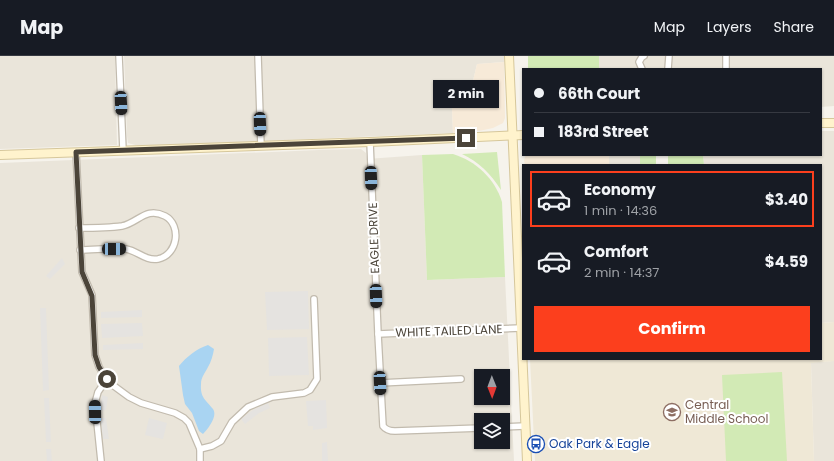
<!DOCTYPE html>
<meta charset="utf-8">
<style>
body{margin:0;font-family:Poppins,sans-serif;background:#242831;color:#f1f3f6;height:100vh;display:flex;flex-direction:column;font-size:15px;white-space:nowrap}
*{box-sizing:border-box;margin:0}
p{font-size:13px;color:#9ea1a6}
.icon{flex:none;width:22px;height:22px;fill:none;stroke:currentColor;stroke-width:2;stroke-linecap:round;stroke-linejoin:round}
.map{position:relative;flex:1;overflow:hidden}
.sheet{position:absolute;left:522px;top:108px;width:300px;height:196px;display:flex;flex-direction:column;background:#171b24;border-radius:0px;box-shadow:0 1px 3px #0004}
.sheet>*{flex:none}
.top-card{position:absolute;left:522px;top:12px;width:300px;height:88px;border-radius:0px;box-shadow:0 1px 3px #0004;display:grid;align-content:center;height:88px;padding:0 12px;background:#171b24}
.needle{width:26px;rotate:179deg}
.fabs{position:absolute;left:474px;top:313px;display:grid;gap:8px}
.fabs a{display:grid;place-items:center;width:36px;height:36px;border-radius:0px;background:#171b24;box-shadow:0 1px 3px #0004;font-size:20px}
.end{position:absolute;width:18px;height:18px;margin:-9px;border:5px solid #4b4439;background:#fff;box-shadow:0 0 0 2px #fff}
.from{border-radius:50%}
.bubble{position:absolute;height:28px;border-radius:0px;background:#171b24;box-shadow:0 1px 3px #0004;font-size:13px;font-weight:700;line-height:28px;text-align:center}
.car{position:absolute;width:12px;height:24px;margin:-12px -6px;border-radius:5px;box-shadow:0 0 3px 1px #0007;background:linear-gradient(#222 24%,#8ab4d8 0 40%,#222 0 76%,#8ab4d8 0 86%,#222 0)}
.top-card b{display:flex;align-items:center;gap:14px;height:38px;font-size:15px}
.top-card b+b{border-top:1px solid #363941}
.top-card i{width:10px;height:10px;background:#f1f3f6}
ul{padding:7px 0 0;list-style:none}
li{display:flex;align-items:center;gap:12px;height:56px;margin:0 8px 6px;padding:0 4px;border:2px solid transparent;border-radius:0px}
li div{flex:1}
li b{display:block;font-size:15px}
li em{font-style:normal;font-weight:700}
li.selected{border-color:#fc3f1d}
li>.icon{width:36px;height:36px;stroke-width:1.5}
.action{display:flex;gap:8px;margin-top:auto;padding:8px 12px}
.action a{flex:1;height:46px;border-radius:0px;background:#fc3f1d;color:#fff;font-size:16px;font-weight:700;line-height:46px;text-align:center}
header{display:flex;align-items:center;gap:24px;box-sizing:border-box;height:56px;padding:0 20px;background:#171b24;border-bottom:1px solid #363941}
header strong{font-size:19px}
nav{display:flex;gap:22px;margin-inline-start:auto;font-size:14px}
.map>svg:first-child{display:block}
</style>
<header>
<strong>Map</strong>
<nav><a>Map</a><a>Layers</a><a>Share</a></nav>
</header>
<div class="map">
<svg width="834" height="405" viewBox="0 0 834 405">
<rect width="100%" height="100%" fill="#f6f3ec"/>
<g fill="#eae5da" fill-rule="evenodd">
<path d="M0,0H115L117,89L0,93Z"/>
<path d="M124,0H504V6L477,8L472,29L451,30L453,77L139,90L128,87L127,80Z"/>
<path d="M599,0H834V50L821,51V13H599Z"/>
<path d="M821,75H834V266L821,267V109H704L703,99H821Z"/>
<path d="M361,93L366,97L367,103L422,99L427,224L505,221L514,405H0V107L319,94ZM481,320H503V342H481ZM481,364H503V386H481Z"/>
<rect x="609" y="99" width="31" height="10"/>
<path d="M834,305V405H814L811,306Z"/>
</g>
<g fill="#f7ead8">
<path d="M504,6L505,62L503,67L493,72L479,75L453,77L451,30L472,29L477,8Z"/>
<path d="M526,99H609V109H525L524,104Z"/>
</g>
<path fill="#efe8d6" d="M834,266V305L811,307L814,405H535L530,303H821V267Z"/>
<g fill="#d2eab5">
<rect x="528" y="0" width="71" height="13"/>
<path d="M497,96L501,134C491,118 479,106 462,98Z"/>
<path d="M453,98C476,105 495,123 502,146L505,221L427,224L422,99Z"/>
<rect x="640" y="99" width="16" height="10"/>
<path d="M668,99H703L704,109H668Z"/>
<path d="M782,316L787,405H726L722,319Z"/>
</g>
<g fill="#e5e3e0">
<path d="M62,202L65,208L50,223L46,220Z"/>
<path d="M308,235L309,273L267,274L265,236Z"/>
<path d="M40,252H46L49,334L43,335Z"/>
<path d="M142,254V261L101,262V256Z"/>
<path d="M142,267L143,280L102,282L101,268Z"/>
<path d="M307,281L309,319L269,320L268,282Z"/>
<path d="M143,287V293L103,294V289Z"/>
<path d="M102,339L108,341L106,354L100,355Z"/>
<path d="M44,342H49L51,386H46Z"/>
<path d="M326,344L327,372L313,374V370H308L306,345Z"/>
<path d="M268,347L270,352L259,357L245,368L241,363L253,354Z"/>
<path d="M100,362H106L109,383H103Z"/>
<path d="M149,362L167,367L163,383L145,379Z"/>
<path d="M327,386L328,405H322V387Z"/>
<path d="M46,393H51L52,405H47Z"/>
</g>
<path fill="#a9d4f2" d="M208,289L214,293C213,299 211,306 208,311C205,317 201,321 201,328C200,342 206,344 213,353C218,360 208,373 203,378L199,375L192,357L185,348L183,339L179,310C186,301 198,292 208,289Z"/>
<g fill="none" stroke-linecap="round" stroke-linejoin="round">
<g stroke="#c2bbae" stroke-width="8">
<g id="street">
<path d="M119,0L123,94"/>
<path d="M258,0L261,90"/>
<path d="M642,13L639,6L642,1L644,0"/>
<path d="M668,13L669,0"/>
<path d="M726,13V0"/>
<path d="M370,86L378,278L383,370C386,374 389,375 395,375L481,372"/>
<path d="M76,96L82,216L92,239L95,299L99,311L104,319L114,330L129,341L141,347L175,357L184,362L189,367L200,393V405"/>
<path d="M79,172C93,172 108,172 122,170C138,167 146,150 165,160C182,169 178,199 158,203C145,205 138,195 126,193C114,191 94,194 80,194"/>
<path d="M378,278L521,272"/>
<path d="M380,327L461,323"/>
<path d="M503,371L525,370"/>
<path d="M200,393L212,390L221,385L232,366L248,351L272,341L304,337L310,334L317,323L314,243"/>
<path d="M101,405L95,347L98,336L107,323"/>
</g>
</g>
<g stroke="#d6c79b" stroke-width="10">
<g id="secondary">
<path d="M509,0L527,405"/>
<path d="M821,67H834"/>
<path d="M0,99L370,86L523,79"/>
</g>
</g>
<use href="#street" stroke="#fff" stroke-width="5.5"/>
<use href="#secondary" stroke="#fff3cd" stroke-width="8"/>
</g>
<g fill="none" stroke-linecap="round" stroke-linejoin="round">
<path stroke="#4b4439" stroke-width="5" d="M107,323L99,311L95,299L92,240L82,216L76,96L466,82"/>
</g>
<defs>
<g id="school-ring" transform="scale(0.9)"><circle r="9.5" fill="#fff" stroke="#8d6e63" stroke-width="1.5"/><path d="M0-5L7-2L0 1L-7-2ZM-4 1L0 2.5L4 1V4Q0 6-4 4Z" fill="#8d6e63"/></g>
<g id="bus-ring" transform="scale(0.9)"><circle r="9.5" fill="#fff" stroke="#1a4fb4" stroke-width="1.5"/><path d="M-5-6H5V4H4V6H2V4H-2V6H-4V4H-5ZM-3.5-4V0h7V-4ZM-3.5 1.2v1.5H-2V1.2ZM2 1.2v1.5H3.5V1.2Z" fill="#1a4fb4"/></g>
</defs>
<g fill-rule="evenodd">
<use href="#school-ring" x="672" y="356"/>
<use href="#bus-ring" x="536" y="388"/>
</g>
<g text-anchor="middle" stroke-width="4" stroke-linejoin="round" paint-order="stroke">
<g font-size="12" fill="#4b4439" stroke="#fff">
<text transform="translate(374 182) rotate(-92)" y="4">EAGLE DRIVE</text>
<text transform="translate(449 275) rotate(-2)" y="4">WHITE TAILED LANE</text>
</g>
<g font-size="12" fill="#785e54" stroke="#fff" text-anchor="start">
<text x="685" y="353">Central<tspan x="685" dy="14">Middle School</tspan></text>
</g>
<g font-size="12" fill="#164399" stroke="#fff" text-anchor="start">
<text x="549" y="392">Oak Park &amp; Eagle</text>
</g>
</g>
</svg>
<div class="fabs">
<a><svg class="needle" viewBox="-14 -14 28 28"><path d="M0-13l5 13h-10z" fill="#e53935"/><path d="M0 13l5-13h-10z" fill="#9ea1a6"/></svg></a>
<a><svg class="icon" aria-label="layers" viewBox="0 0 24 24"><path d="M12 4l9 5-9 5-9-5zM3 14l9 5 9-5"/></svg></a>
</div>
<i class="end from" style="left:107px;top:323px"></i>
<i class="end" style="left:466px;top:82px"></i>
<div class="bubble" style="left:433px;top:24px;width:66px">2 min</div>
<i class="car" style="left:121px;top:47px;rotate:177deg"></i>
<i class="car" style="left:260px;top:68px;rotate:178deg"></i>
<i class="car" style="left:371px;top:122px;rotate:178deg"></i>
<i class="car" style="left:114px;top:193px;rotate:89deg"></i>
<i class="car" style="left:376px;top:240px;rotate:178deg"></i>
<i class="car" style="left:380px;top:327px;rotate:177deg"></i>
<i class="car" style="left:95px;top:356px;rotate:359deg"></i>
<div class="top-card">
<b><i class="from"></i>66th Court</b>
<b><i></i>183rd Street</b>
</div>
<section class="sheet">
<ul>
<li class="selected"><svg class="icon" aria-label="car" viewBox="0 0 24 24"><path d="M5 17H2v-5l4-1 3-4h7l3 4 3 1v5h-3M9 17h6M6 11h13"/><circle cx="7" cy="17" r="2"/><circle cx="17" cy="17" r="2"/></svg><div><b>Economy</b><p>1 min · 14:36</p></div><em>$3.40</em></li>
<li><svg class="icon" aria-label="car" viewBox="0 0 24 24"><path d="M5 17H2v-5l4-1 3-4h7l3 4 3 1v5h-3M9 17h6M6 11h13"/><circle cx="7" cy="17" r="2"/><circle cx="17" cy="17" r="2"/></svg><div><b>Comfort</b><p>2 min · 14:37</p></div><em>$4.59</em></li>
</ul>
<div class="action"><a>Confirm</a></div>
</section>
</div>
